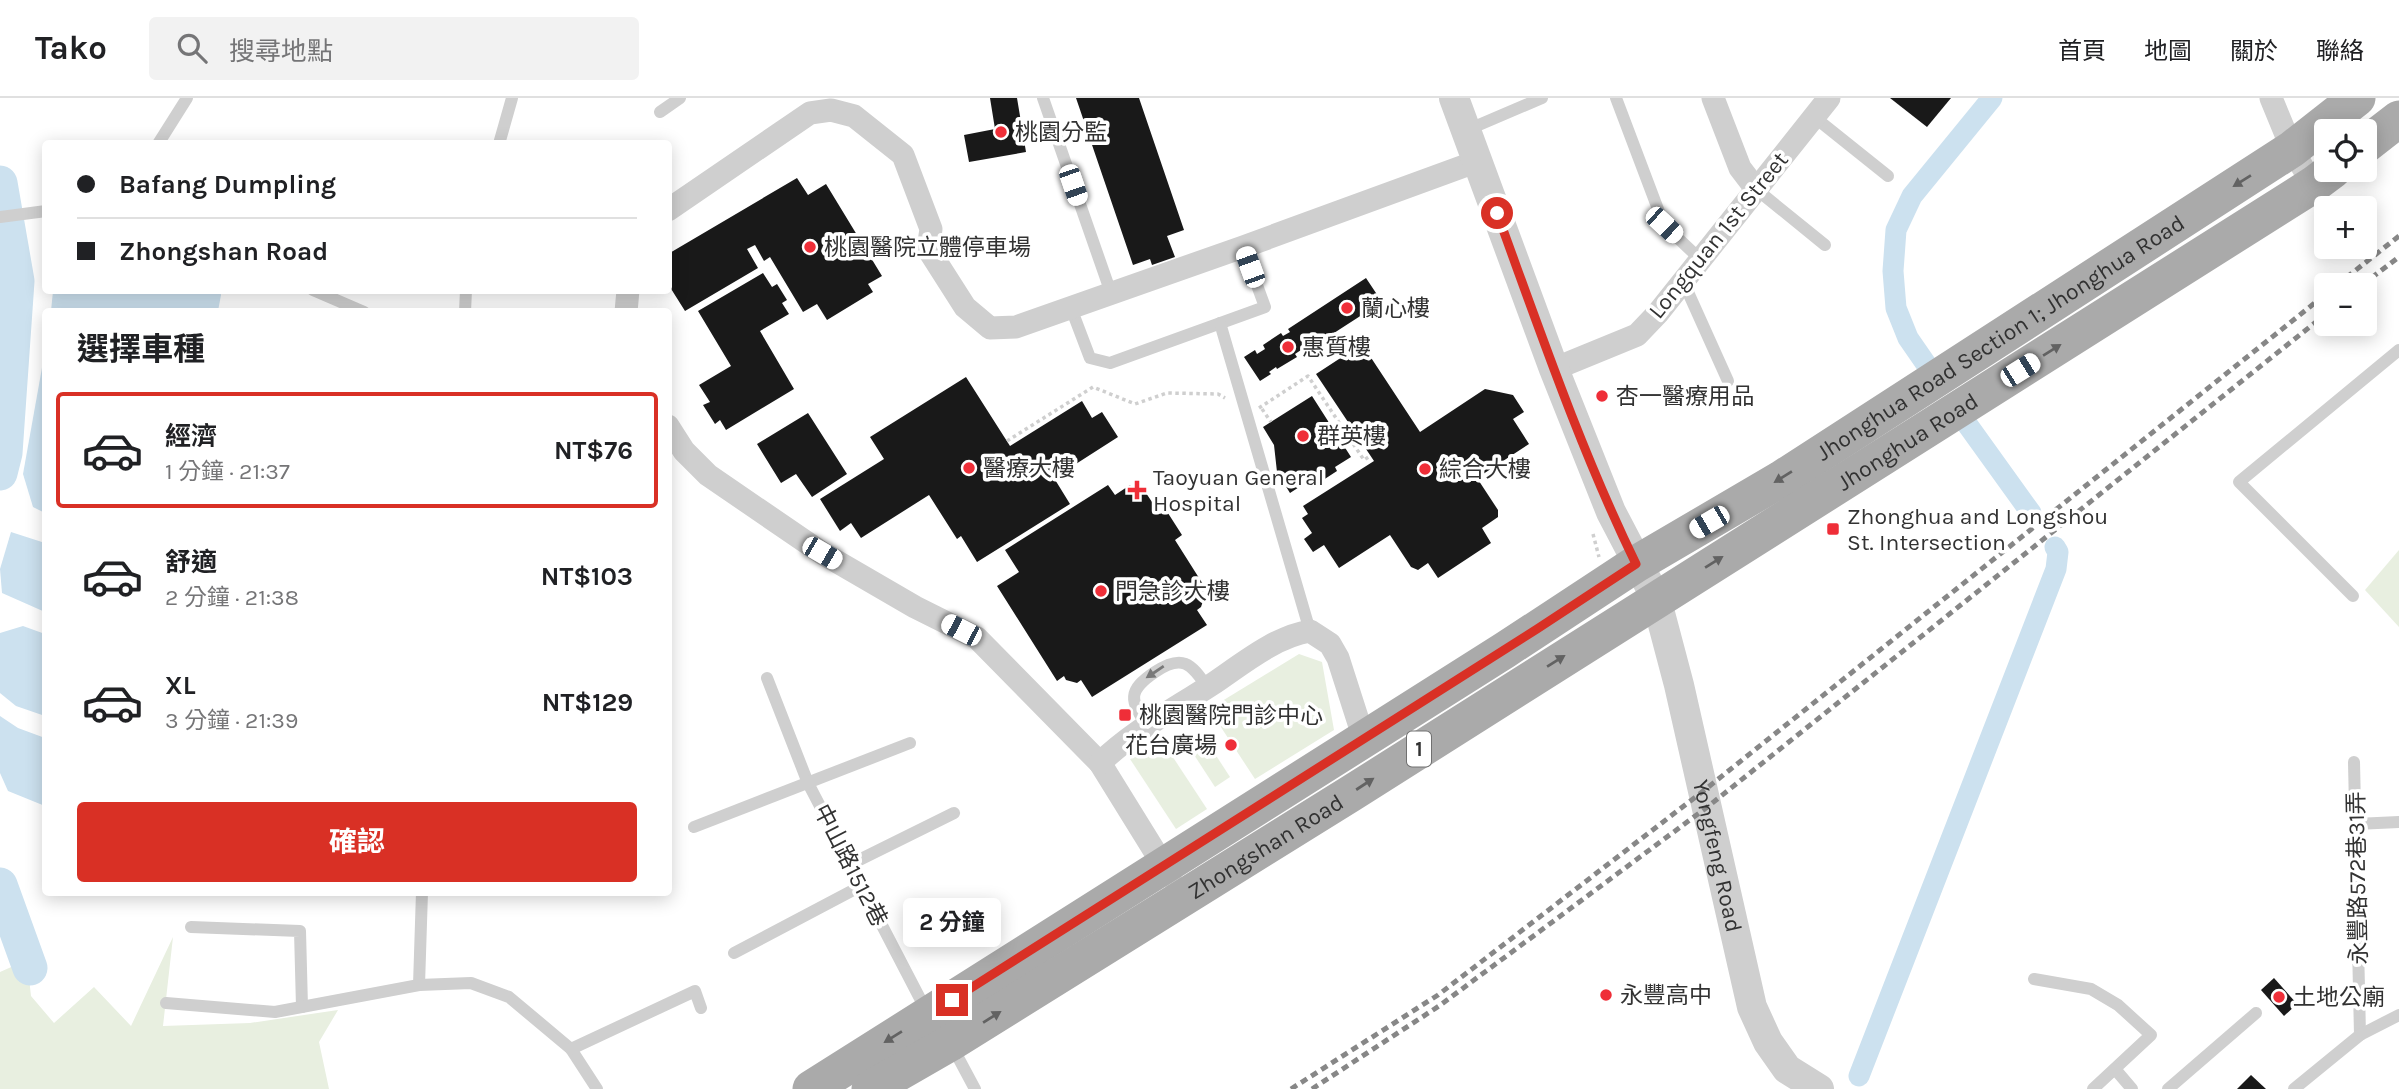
<!DOCTYPE html>
<html lang="zh-TW">
<meta charset="utf-8">
<style>
body{margin:0;font-family:Karla,"Noto Sans TC",sans-serif;background:#f2f2f2;color:#202124;height:100vh;display:flex;flex-direction:column;font-size:26px;white-space:nowrap}
*{box-sizing:border-box;margin:0}
p{font-size:23px;color:#757577}
.icon{flex:none;width:38px;height:38px;fill:none;stroke:currentColor;stroke-width:2;stroke-linecap:round;stroke-linejoin:round}
.map{position:relative;flex:1;overflow:hidden}
.side{position:absolute;left:42px;top:210px;width:630px;height:588px;display:flex;flex-direction:column;background:#fff;border-radius:7px;box-shadow:0 4px 18px #0003}
.side>*{flex:none}
.hud{position:absolute;left:42px;top:42px;width:630px;height:154px;border-radius:7px;box-shadow:0 4px 18px #0003;display:grid;align-content:center;height:154px;padding:0 35px;background:#fff}
.controls{position:absolute;left:2314px;top:21px;display:grid;gap:14px}
.controls a{display:grid;place-items:center;width:63px;height:63px;border-radius:7px;background:#fff;box-shadow:0 4px 18px #0003;font-size:35px}
.end{position:absolute;width:32px;height:32px;margin:-16px;border:9px solid #d93025;background:#fff;box-shadow:0 0 0 4px #fff}
.from{border-radius:50%}
.bubble{position:absolute;height:49px;border-radius:7px;background:#fff;box-shadow:0 4px 18px #0003;font-size:23px;font-weight:700;line-height:49px;text-align:center}
.car{position:absolute;width:21px;height:42px;margin:-21px -10px;border-radius:9px;box-shadow:0 0 5px 2px #0007;background:linear-gradient(#fff 24%,#345 0 40%,#fff 0 76%,#345 0 86%,#fff 0)}
.hud b{display:flex;align-items:center;gap:24px;height:66px;font-size:26px}
.hud b+b{border-top:2px solid #e0e0e0}
.hud i{width:18px;height:18px;background:#202124}
ul{padding:0;list-style:none}
li{display:flex;align-items:center;gap:21px;height:116px;margin:0 14px 10px;padding:0 21px;border:4px solid transparent;border-radius:7px}
li div{flex:1}
li b{display:block;font-size:26px}
li em{font-style:normal;font-weight:700}
li.on{border-color:#d93025}
li>.icon{width:63px;height:63px;stroke-width:1.5}
h2{padding:0 35px;font-size:32px;line-height:84px}
.action{display:flex;gap:14px;margin-top:auto;padding:14px 35px}
.action a{flex:1;height:80px;border-radius:7px;background:#d93025;color:#fff;font-size:28px;font-weight:700;line-height:80px;text-align:center}
header{display:flex;align-items:center;gap:42px;box-sizing:border-box;height:98px;padding:0 35px;background:#fff;border-bottom:2px solid #e0e0e0}
header strong{font-size:33px}
nav{display:flex;gap:38px;margin-inline-start:auto;font-size:24px}
.search{width:490px;height:63px;background:#f2f2f2;display:flex;align-items:center;gap:18px;box-sizing:border-box;padding:0 24px;border-radius:7px;color:#757577;font-size:26px}
.map>svg:first-child{display:block}
</style>
<header>
<strong>Tako</strong>
<div class="search"><svg class="icon" aria-label="search" viewBox="0 0 24 24"><circle cx="10" cy="10" r="6"/><path d="M15 15l6 6"/></svg>搜尋地點</div>
<nav><a>首頁</a><a>地圖</a><a>關於</a><a>聯絡</a></nav>
</header>
<div class="map">
<svg width="2399" height="991" viewBox="0 0 2399 991">
<rect width="100%" height="100%" fill="#fff"/>
<g fill="#e8efe0">
<path d="M2399,452V529L2365,492Z"/>
<path d="M1299,556L1322,564L1334,632L1255,681L1209,611Z"/>
<path d="M1202,636L1230,679L1215,689L1187,646Z"/>
<path d="M1161,641L1207,711L1176,731L1130,661Z"/>
<path d="M173,839L163,928L250,925L338,912L319,944L329,991H0V874L27,862L31,898L54,925L94,889L131,928Z"/>
</g>
<g fill="#cce1ef">
<path d="M220,193L221,197L218,213H51L53,193Z"/>
<path d="M45,253L46,415H45L33,409L23,376Z"/>
<path d="M11,434L45,445V514L2,495L0,471Z"/>
<path d="M23,528L45,536V618L16,608L0,595V535Z"/>
<path d="M0,618L18,630L45,640V708L8,693L0,675Z"/>
</g>
<g fill="none" stroke-linecap="round" stroke-linejoin="round">
<g stroke="#cce1ef" stroke-width="21">
<path d="M1926,266L1908,240L1896,210L1893,173L1896,132L1912,98L1992,0"/>
<path d="M1967,326L2031,415"/>
<path d="M1859,978L2056,471L2058,454L2055,449"/>
</g>
<g stroke="#cce1ef" stroke-width="35">
<path d="M0,85L17,183L5,355L0,375"/>
<path d="M0,787L30,870"/>
</g>
</g>
<g fill="#191919">
<path d="M990,0H1017L1026,54L969,64L964,37L995,31Z"/>
<path d="M1076,0H1139L1184,132L1167,138L1175,159L1152,167L1150,161L1133,167Z"/>
<path d="M1890,0H1951L1927,29Z"/>
<path d="M797,80L808,97L826,86L882,178L868,186L873,194L827,222L817,206L803,214L770,159L764,163L755,147L747,151L758,170L685,213L668,186V156Z"/>
<path d="M763,175L772,189L777,186L787,202L782,205L789,216L760,233L794,291L726,332L720,322L715,326L703,307L710,304L699,287L731,268L698,213Z"/>
<path d="M1366,180L1382,204L1303,255L1301,252L1295,256L1297,259L1277,271L1276,269L1269,274L1271,276L1260,283L1244,259L1255,252L1257,256L1265,251L1263,247L1281,235L1283,238L1290,234L1288,231Z"/>
<path d="M1362,246L1420,334L1485,291L1513,297L1524,314L1513,321L1529,346L1477,380L1498,412V419L1482,430L1491,445L1438,480L1428,465L1418,472L1411,469L1390,437L1339,470L1324,447L1313,454L1304,441L1312,435L1302,420L1308,416L1303,408L1374,363L1316,276Z"/>
<path d="M966,279L1010,348L1082,303L1092,320L1102,314L1118,339L1054,380L1070,406L977,464L961,438L957,441L929,397L861,440L851,425L840,433L820,401L884,361L870,339Z"/>
<path d="M1312,298L1351,359L1335,369L1337,373L1314,388L1310,382L1290,395L1277,374L1274,347L1263,329Z"/>
<path d="M808,315L847,376L812,399L796,376L781,385L757,346Z"/>
<path d="M1108,387L1115,397L1130,387L1136,396L1144,392L1160,416L1166,412L1182,437L1175,442L1206,491L1201,495L1204,500L1201,509L1197,512L1207,527L1092,599L1081,582L1077,585L1066,582L1064,578L1057,583L997,488L1019,474L1005,452Z"/>
<path d="M2274,880L2297,906L2284,918L2261,892Z"/>
<path d="M2251,977L2266,991H2237Z"/>
</g>
<g fill="none" stroke-linecap="round" stroke-linejoin="round">
<g stroke="#cfcfcf" stroke-width="3.5" stroke-dasharray="3.5 3.5" stroke-linecap="butt">
<path d="M1259,310L1308,278L1364,362L1370,358"/>
<path d="M1262,311L1271,324"/>
<path d="M1007,343L1093,289L1135,306L1167,295L1218,296L1225,300"/>
<path d="M1593,436L1599,459"/>
</g>
<g stroke="#cfcfcf" stroke-width="12">
<path d="M1043,0L1111,195"/>
<path d="M1616,0L1664,127L1700,161"/>
<path d="M660,14L680,0"/>
<path d="M1813,18L1888,78"/>
<path d="M1467,32L1542,0"/>
<path d="M158,46L187,0"/>
<path d="M499,46L512,0"/>
<path d="M1756,91L1825,147"/>
<path d="M0,119L46,113"/>
<path d="M1683,183L1728,283"/>
<path d="M313,192L364,214"/>
<path d="M1071,210L1090,260L1110,265L1265,209L1243,149"/>
<path d="M465,214L466,192"/>
<path d="M1220,225L1310,533"/>
<path d="M2353,498L2239,384L2399,252"/>
<path d="M767,580L808,685L927,914"/>
<path d="M1147,628C1130,602 1127,593 1155,574C1182,556 1191,565 1207,589"/>
<path d="M2354,664L2360,937"/>
<path d="M2356,726L2399,724"/>
<path d="M694,729L910,645"/>
<path d="M851,766L954,715"/>
<path d="M191,829L300,833L302,909"/>
<path d="M734,855L861,788"/>
<path d="M2034,881L2091,891L2118,907L2151,937L2093,991"/>
<path d="M419,887L422,794"/>
<path d="M166,905L275,914L419,887L471,885L509,899L571,951L597,991"/>
<path d="M952,948L975,991"/>
<path d="M571,951L695,893L701,910"/>
<path d="M2115,971L2132,991"/>
<path d="M2168,991L2256,915"/>
<path d="M2294,991L2360,937L2399,917"/>
</g>
<g stroke="#cfcfcf" stroke-width="23">
<path d="M1713,0L1740,70L1756,91"/>
<path d="M2271,0L2292,51L2313,87"/>
<path d="M668,112L810,15L831,12L854,18L903,57L931,131L928,151L965,209L990,230L1016,229L1243,149L1478,63"/>
<path d="M626,214L628,192"/>
<path d="M1554,271L1637,237L1658,215L1829,0"/>
<path d="M668,328L684,353L708,377L822,455L915,509L977,540L1100,665L1170,778"/>
<path d="M1100,665C1133,633 1173,612 1211,587C1241,567 1274,539 1310,533L1330,546L1338,560L1364,641"/>
</g>
<path stroke="#cfcfcf" stroke-width="30" id="s1" d="M1454,0L1554,271L1611,414L1656,500L1679,587L1752,909L1768,944L1787,971L1819,991"/>
<g stroke="#aaa" stroke-width="37">
<path d="M2364,48L2399,21"/>
<path id="s2" d="M811,991L1505,552L1636,466L1781,381L2292,51L2357,0"/>
<path id="s3" d="M870,991L950,945L1350,696L2313,87L2333,72"/>
</g>
<g stroke="#878787" stroke-width="5" stroke-dasharray="7 5" stroke-linecap="butt">
<path d="M2337,187L2399,138"/>
<path d="M2362,187L2399,159"/>
<path d="M1291,991L1438,897L1702,694L2326,196"/>
<path d="M1312,991L1439,908L1706,710L2326,216"/>
</g>
</g>
<defs><path id="oneway-solid" d="M-6-.8H1V-3.2L6.5 0L1 3.2V.8H-6Z" transform="scale(1.75)"/></defs>
<g fill="#626262">
<use href="#oneway-solid" transform="translate(2242 83) rotate(148)"/>
<use href="#oneway-solid" transform="translate(2052 252) rotate(-32)"/>
<use href="#oneway-solid" transform="translate(1783 379) rotate(148)"/>
<use href="#oneway-solid" transform="translate(1714 464) rotate(-32)"/>
<use href="#oneway-solid" transform="translate(1556 563) rotate(-32)"/>
<use href="#oneway-solid" transform="translate(1365 686) rotate(-33)"/>
<use href="#oneway-solid" transform="translate(992 919) rotate(-32)"/>
<use href="#oneway-solid" transform="translate(893 939) rotate(148)"/>
</g>
<use fill="#797979" href="#oneway-solid" transform="translate(1155 574) rotate(146)"/>
<g fill="none" stroke-linecap="round" stroke-linejoin="round">
<path stroke="#d93025" stroke-width="9" d="M952,902L1537,531L1636,466C1581,353 1540,233 1497,115"/>
</g>
<g fill="#ef2e38" stroke="#fff" stroke-width="2.5">
<circle cx="1001" cy="34" r="7"/>
<circle cx="810" cy="149" r="7"/>
<circle cx="1347" cy="210" r="7"/>
<circle cx="1288" cy="249" r="7"/>
<circle cx="1602" cy="298" r="7"/>
<circle cx="1303" cy="338" r="7"/>
<circle cx="969" cy="370" r="7"/>
<circle cx="1425" cy="371" r="7"/>
<path d="M1133.5 381.5h7v7h7v7h-7v7h-7v-7h-7v-7h7z"/>
<rect x="1826" y="424" width="14" height="14" rx="3.5"/>
<circle cx="1101" cy="493" r="7"/>
<rect x="1118" y="610" width="14" height="14" rx="3.5"/>
<circle cx="1231" cy="647" r="7"/>
<circle cx="1606" cy="897" r="7"/>
<circle cx="2279" cy="899" r="7"/>
</g>
<g text-anchor="middle" stroke-width="7" stroke-linejoin="round" paint-order="stroke">
<rect fill="#fff" stroke="#707070" stroke-width="2" x="1407" y="633.5" width="24" height="35" rx="5"/>
<g font-size="21" font-weight="bold" fill="#323232">
<text x="1419" y="658">1</text>
</g>
<g font-size="23" fill="#323232" stroke="#fff" text-anchor="start">
<text x="1015" y="42">桃園分監</text>
<text x="824" y="157">桃園醫院立體停車場</text>
<text x="1361" y="218">蘭心樓</text>
<text x="1302" y="257">惠質樓</text>
<text x="1616" y="306">杏一醫療用品</text>
<text x="1317" y="346">群英樓</text>
<text x="983" y="378">醫療大樓</text>
<text x="1439" y="379">綜合大樓</text>
<text x="1153" y="387">Taoyuan General<tspan x="1153" dy="26">Hospital</tspan></text>
<text x="1847" y="426">Zhonghua and Longshou<tspan x="1847" dy="26">St. Intersection</tspan></text>
<text x="1115" y="501">門急診大樓</text>
<text x="1139" y="625">桃園醫院門診中心</text>
<text x="1217" y="655" text-anchor="end">花台廣場</text>
<text x="1620" y="905">永豐高中</text>
<text x="2293" y="907">土地公廟</text>
</g>
<g font-size="23" fill="#323232" stroke="#fff">
<text transform="translate(1718 137) rotate(-51)" y="8">Longquan 1st Street</text>
<text dy="8" stroke="none"><textPath href="#s2" startOffset="1407">Jhonghua Road Section 1; Jhonghua Road</textPath></text>
<text dy="8" stroke="none"><textPath href="#s3" startOffset="1223">Jhonghua Road</textPath></text>
<text dy="8" stroke="none"><textPath href="#s3" startOffset="464">Zhongshan Road</textPath></text>
<text dy="8" stroke="none"><textPath href="#s1" startOffset="805">Yongfeng Road</textPath></text>
<text transform="translate(851 767) rotate(63)" y="8">中山路1512巷</text>
<text transform="translate(2357 780) rotate(-91)" y="8">永豐路572巷31弄</text>
</g>
</g>
</svg>
<div class="controls">
<a><svg class="icon" aria-label="locate" viewBox="0 0 24 24"><circle cx="12" cy="12" r="6"/><path d="M12 2v4M12 18v4M2 12h4M18 12h4"/></svg></a>
<a>+</a>
<a>−</a>
</div>
<i class="end from" style="left:1497px;top:115px"></i>
<i class="end" style="left:952px;top:902px"></i>
<div class="bubble" style="left:903px;top:800px;width:98px">2 分鐘</div>
<i class="car" style="left:1073px;top:87px;rotate:161deg"></i>
<i class="car" style="left:1664px;top:127px;rotate:133deg"></i>
<i class="car" style="left:1250px;top:169px;rotate:340deg"></i>
<i class="car" style="left:2020px;top:272px;rotate:58deg"></i>
<i class="car" style="left:1709px;top:424px;rotate:240deg"></i>
<i class="car" style="left:822px;top:455px;rotate:120deg"></i>
<i class="car" style="left:961px;top:532px;rotate:297deg"></i>
<div class="hud">
<b><i class="from"></i>Bafang Dumpling</b>
<b><i></i>Zhongshan Road</b>
</div>
<section class="side">
<h2>選擇車種</h2>
<ul>
<li class="on"><svg class="icon" aria-label="car" viewBox="0 0 24 24"><path d="M5 17H2v-5l4-1 3-4h7l3 4 3 1v5h-3M9 17h6M6 11h13"/><circle cx="7" cy="17" r="2"/><circle cx="17" cy="17" r="2"/></svg><div><b>經濟</b><p>1 分鐘 · 21:37</p></div><em>NT$76</em></li>
<li><svg class="icon" aria-label="car" viewBox="0 0 24 24"><path d="M5 17H2v-5l4-1 3-4h7l3 4 3 1v5h-3M9 17h6M6 11h13"/><circle cx="7" cy="17" r="2"/><circle cx="17" cy="17" r="2"/></svg><div><b>舒適</b><p>2 分鐘 · 21:38</p></div><em>NT$103</em></li>
<li><svg class="icon" aria-label="car" viewBox="0 0 24 24"><path d="M5 17H2v-5l4-1 3-4h7l3 4 3 1v5h-3M9 17h6M6 11h13"/><circle cx="7" cy="17" r="2"/><circle cx="17" cy="17" r="2"/></svg><div><b>XL</b><p>3 分鐘 · 21:39</p></div><em>NT$129</em></li>
</ul>
<div class="action"><a>確認</a></div>
</section>
</div>
